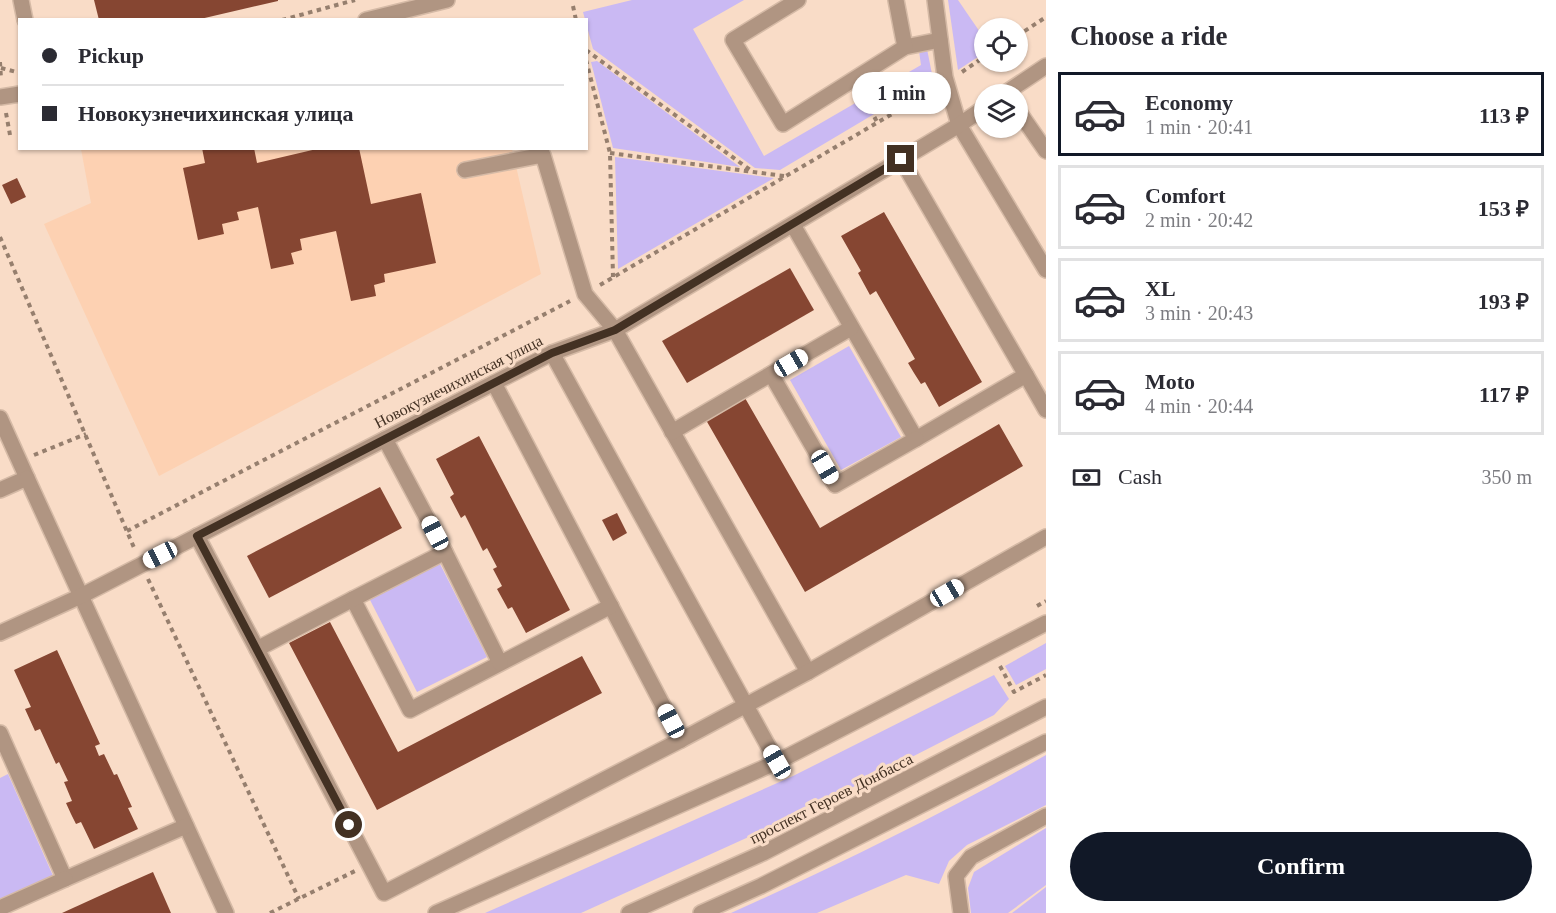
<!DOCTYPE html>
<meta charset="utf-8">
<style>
body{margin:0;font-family:"Times New Roman",serif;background:#f2f2f3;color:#2b2b33;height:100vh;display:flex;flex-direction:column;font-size:22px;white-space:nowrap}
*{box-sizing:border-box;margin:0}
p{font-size:20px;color:#7c7c81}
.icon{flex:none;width:33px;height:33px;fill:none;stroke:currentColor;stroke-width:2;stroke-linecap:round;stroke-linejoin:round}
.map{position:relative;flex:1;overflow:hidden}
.details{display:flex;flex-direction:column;background:#fff;width:510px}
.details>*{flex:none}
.guide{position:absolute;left:18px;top:18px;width:570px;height:132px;border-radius:0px;box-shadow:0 2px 4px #0004;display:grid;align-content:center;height:132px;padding:0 24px;background:#fff}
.buttons{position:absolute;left:974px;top:18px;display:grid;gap:12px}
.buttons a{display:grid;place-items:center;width:54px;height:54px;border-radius:50%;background:#fff;box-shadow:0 2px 4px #0004;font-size:30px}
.end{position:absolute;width:27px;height:27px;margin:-14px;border:8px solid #433123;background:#fff;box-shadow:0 0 0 3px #fff}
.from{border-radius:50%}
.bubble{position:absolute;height:42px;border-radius:21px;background:#fff;box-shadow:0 2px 4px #0004;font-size:20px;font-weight:700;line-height:42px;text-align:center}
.car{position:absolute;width:18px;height:36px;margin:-18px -9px;border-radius:8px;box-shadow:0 0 4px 2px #0007;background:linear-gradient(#fff 24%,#345 0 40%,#fff 0 76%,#345 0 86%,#fff 0)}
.guide b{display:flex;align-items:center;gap:21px;height:57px;font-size:22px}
.guide b+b{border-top:2px solid #e1e1e2}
.guide i{width:15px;height:15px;background:#2b2b33}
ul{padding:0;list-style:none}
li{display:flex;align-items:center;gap:18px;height:84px;margin:0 12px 9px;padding:0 12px;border:3px solid #e1e1e2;border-radius:0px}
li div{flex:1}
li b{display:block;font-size:22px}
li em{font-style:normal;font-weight:700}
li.current{border-color:#111827}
li>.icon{width:54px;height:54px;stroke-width:1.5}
h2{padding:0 24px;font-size:27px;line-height:72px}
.pay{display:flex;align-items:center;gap:15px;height:66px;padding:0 24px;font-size:22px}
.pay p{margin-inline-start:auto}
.primary-button{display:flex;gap:12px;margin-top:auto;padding:12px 24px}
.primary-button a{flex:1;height:69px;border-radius:36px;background:#111827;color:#fff;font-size:24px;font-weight:700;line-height:69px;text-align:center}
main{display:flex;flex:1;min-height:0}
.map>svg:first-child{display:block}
</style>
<main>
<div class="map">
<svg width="1046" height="913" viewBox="0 0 1046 913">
<rect width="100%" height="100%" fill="#f9dcc7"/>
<path fill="#fdd1b2" d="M81,149H512L541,274L159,476L44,224L91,203Z"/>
<g fill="#cab9f3">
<path d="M632,0H744L693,29L764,156L921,65L919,51L927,49L933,79L780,170L755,168L593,49L583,12Z"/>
<path d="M948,0H958L984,38V53L958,70Z"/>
<path d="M597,61L740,167L613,148L591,62Z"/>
<path d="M615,157L774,178L618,269Z"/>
<path d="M849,346L901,437L841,470L790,380Z"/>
<path d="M439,562L487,657L417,692L369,598Z"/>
<path d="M1046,643V669L1016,685L1005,666Z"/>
<path d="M994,675L1009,699L994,715L810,809L581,913H485L793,776Z"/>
<path d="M1046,755V805L967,845L949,861L939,884L906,875L817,913H731C838,865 944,813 1046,755Z"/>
<path d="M8,774L54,878L0,902V778Z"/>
<path d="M1046,828V885L1008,913H971L968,888L974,872Z"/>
<path d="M1046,887V913H1012Z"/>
</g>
<g fill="#864632">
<path d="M94,0H278V1L196,20H99Z"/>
<path d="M202,148H254L257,163L321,148H359L371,204L421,193L436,263L384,274L385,282L374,285L376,296L351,301L336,231L300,239L302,250L291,253L294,264L271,269L258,207L237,212L239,220L222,224L224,234L198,240L183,168L205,163Z"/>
<path d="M17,178L26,197L11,204L2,185Z"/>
<path d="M884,212L982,382L939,407L925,382L921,384L914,373L908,363L915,359L876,291L870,295L858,273L861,271L841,236Z"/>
<path d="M790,268L814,310L687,383L662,341Z"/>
<path d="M745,398L820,528L999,424L1023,466L805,592L706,420Z"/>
<path d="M479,436L570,610L526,633L512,607L508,609L497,589L502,586L493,569L497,567L487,548L483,551L465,515L461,518L450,497L454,494L436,459Z"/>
<path d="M380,487L402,528L269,598L247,556Z"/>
<path d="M617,513L627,533L613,541L602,520Z"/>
<path d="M330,622L398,752L582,656L602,693L377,810L289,643Z"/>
<path d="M57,650L100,744L95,746L99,756L104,754L114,775L117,774L132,807L128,808L138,829L94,849L81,822L76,824L71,814L66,803L72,801L64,782L68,781L59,762L56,764L40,729L35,731L25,709L31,707L14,670Z"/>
<path d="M153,872L171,913H62L119,887Z"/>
</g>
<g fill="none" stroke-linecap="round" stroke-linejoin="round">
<g stroke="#d5baa6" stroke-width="18">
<g id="minor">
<path d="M21,0L25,20"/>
<path d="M798,0L733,40L783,124L905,47L940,40"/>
<path d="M896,0L905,47"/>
<path d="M935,0L945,77L959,125L1046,270"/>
<path d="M366,20L447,0"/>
<path d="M1004,94L1046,66"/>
<path d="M0,97L20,94"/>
<path d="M1017,109L1046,151"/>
<path d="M465,170L543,155L585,294L615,330L808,672"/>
<path d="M793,225L916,439L1026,375L901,159"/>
<path d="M851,328L771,374L835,485L916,439"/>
<path d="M552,353L777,762"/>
<path d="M1026,375L1046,410"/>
<path d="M494,383L681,740L808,672L1046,537"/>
<path d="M0,418L27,478L0,490"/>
<path d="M672,432L771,374"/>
<path d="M27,478L226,913"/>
<path d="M197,536L257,649L353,599L410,710L611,606"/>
<path d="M445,552L500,663"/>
<path d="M353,599L445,552L385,439"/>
<path d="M0,633L81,596L552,353L615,330L959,125L984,108"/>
<path d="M257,649L384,893L681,740"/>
<path d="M0,733L65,879L186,826"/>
<path d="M0,908L65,879"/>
<path d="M436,913L777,762L1046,623"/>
<path d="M629,913L763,853L1046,707"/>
<path d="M701,913L761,886L1046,742"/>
<path d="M961,913L956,876L971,857L1046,816"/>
</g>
</g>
<g stroke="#967f6e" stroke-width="4" stroke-dasharray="4.5 4.5" stroke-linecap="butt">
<path d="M573,6L576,20"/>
<path d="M282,20L355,0"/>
<path d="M1017,36L1046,17"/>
<path d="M586,50L753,172"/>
<path d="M586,60L610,153L613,277"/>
<path d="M0,62L1,79"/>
<path d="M1,68L20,73"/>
<path d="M962,72L984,57"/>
<path d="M862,93L877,122"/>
<path d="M6,113L10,135"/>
<path d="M610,153L784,176"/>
<path d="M0,237L135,550"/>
<path d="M600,285L933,90"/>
<path d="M34,455L86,434"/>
<path d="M127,531L570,301"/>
<path d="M148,579L299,899"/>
<path d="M1037,606L1046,601"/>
<path d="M1000,666L1014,692L1046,675"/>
<path d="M270,913L355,871"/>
</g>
<use href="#minor" stroke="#b09582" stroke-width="15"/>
</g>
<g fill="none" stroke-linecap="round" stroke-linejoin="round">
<path stroke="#433123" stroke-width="8" d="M349,825L197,536L552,353L615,330L901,159"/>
</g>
<g text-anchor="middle" stroke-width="6" stroke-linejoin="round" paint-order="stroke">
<g font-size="16" fill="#433123" stroke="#f9dcc7">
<text transform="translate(458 381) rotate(-27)" y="6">Новокузнечихинская улица</text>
<text transform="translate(831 798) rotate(-27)" y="6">проспект Героев Донбасса</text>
</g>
</g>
</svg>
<div class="buttons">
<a><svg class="icon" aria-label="locate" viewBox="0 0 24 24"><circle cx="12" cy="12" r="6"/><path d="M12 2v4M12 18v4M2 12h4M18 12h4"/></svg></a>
<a><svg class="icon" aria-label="layers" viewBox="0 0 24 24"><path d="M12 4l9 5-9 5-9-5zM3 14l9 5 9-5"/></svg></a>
</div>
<i class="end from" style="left:349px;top:825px"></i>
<i class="end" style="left:901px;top:159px"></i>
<div class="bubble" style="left:852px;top:72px;width:99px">1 min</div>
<i class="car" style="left:791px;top:363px;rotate:60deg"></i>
<i class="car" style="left:825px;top:467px;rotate:150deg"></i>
<i class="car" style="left:435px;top:533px;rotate:332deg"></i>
<i class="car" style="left:160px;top:555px;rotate:243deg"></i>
<i class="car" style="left:947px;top:593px;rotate:60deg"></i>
<i class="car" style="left:671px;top:721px;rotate:332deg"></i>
<i class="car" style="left:777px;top:762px;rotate:330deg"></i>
<div class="guide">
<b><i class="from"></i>Pickup</b>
<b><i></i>Новокузнечихинская улица</b>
</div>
</div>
<section class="details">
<h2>Choose a ride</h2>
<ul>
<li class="current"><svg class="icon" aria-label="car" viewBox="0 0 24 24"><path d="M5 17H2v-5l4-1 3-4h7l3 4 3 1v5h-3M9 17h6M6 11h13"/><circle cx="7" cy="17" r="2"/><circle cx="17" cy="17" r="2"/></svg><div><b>Economy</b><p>1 min · 20:41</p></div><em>113 ₽</em></li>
<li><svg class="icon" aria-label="car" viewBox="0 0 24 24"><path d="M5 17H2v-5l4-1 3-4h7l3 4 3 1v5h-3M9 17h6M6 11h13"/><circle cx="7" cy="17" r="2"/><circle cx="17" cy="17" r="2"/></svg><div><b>Comfort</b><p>2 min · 20:42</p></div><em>153 ₽</em></li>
<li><svg class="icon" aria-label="car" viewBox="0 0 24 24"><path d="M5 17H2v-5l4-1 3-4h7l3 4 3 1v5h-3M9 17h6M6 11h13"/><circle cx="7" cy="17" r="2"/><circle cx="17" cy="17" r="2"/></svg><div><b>XL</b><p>3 min · 20:43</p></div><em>193 ₽</em></li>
<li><svg class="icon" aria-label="car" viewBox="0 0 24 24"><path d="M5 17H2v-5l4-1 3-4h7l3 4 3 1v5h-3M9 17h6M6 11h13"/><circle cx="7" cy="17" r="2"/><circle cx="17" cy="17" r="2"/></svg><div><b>Moto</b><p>4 min · 20:44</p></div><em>117 ₽</em></li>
</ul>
<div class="pay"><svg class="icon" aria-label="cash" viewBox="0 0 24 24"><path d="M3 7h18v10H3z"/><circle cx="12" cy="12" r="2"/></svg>Cash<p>350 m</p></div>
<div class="primary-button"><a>Confirm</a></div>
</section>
</main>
